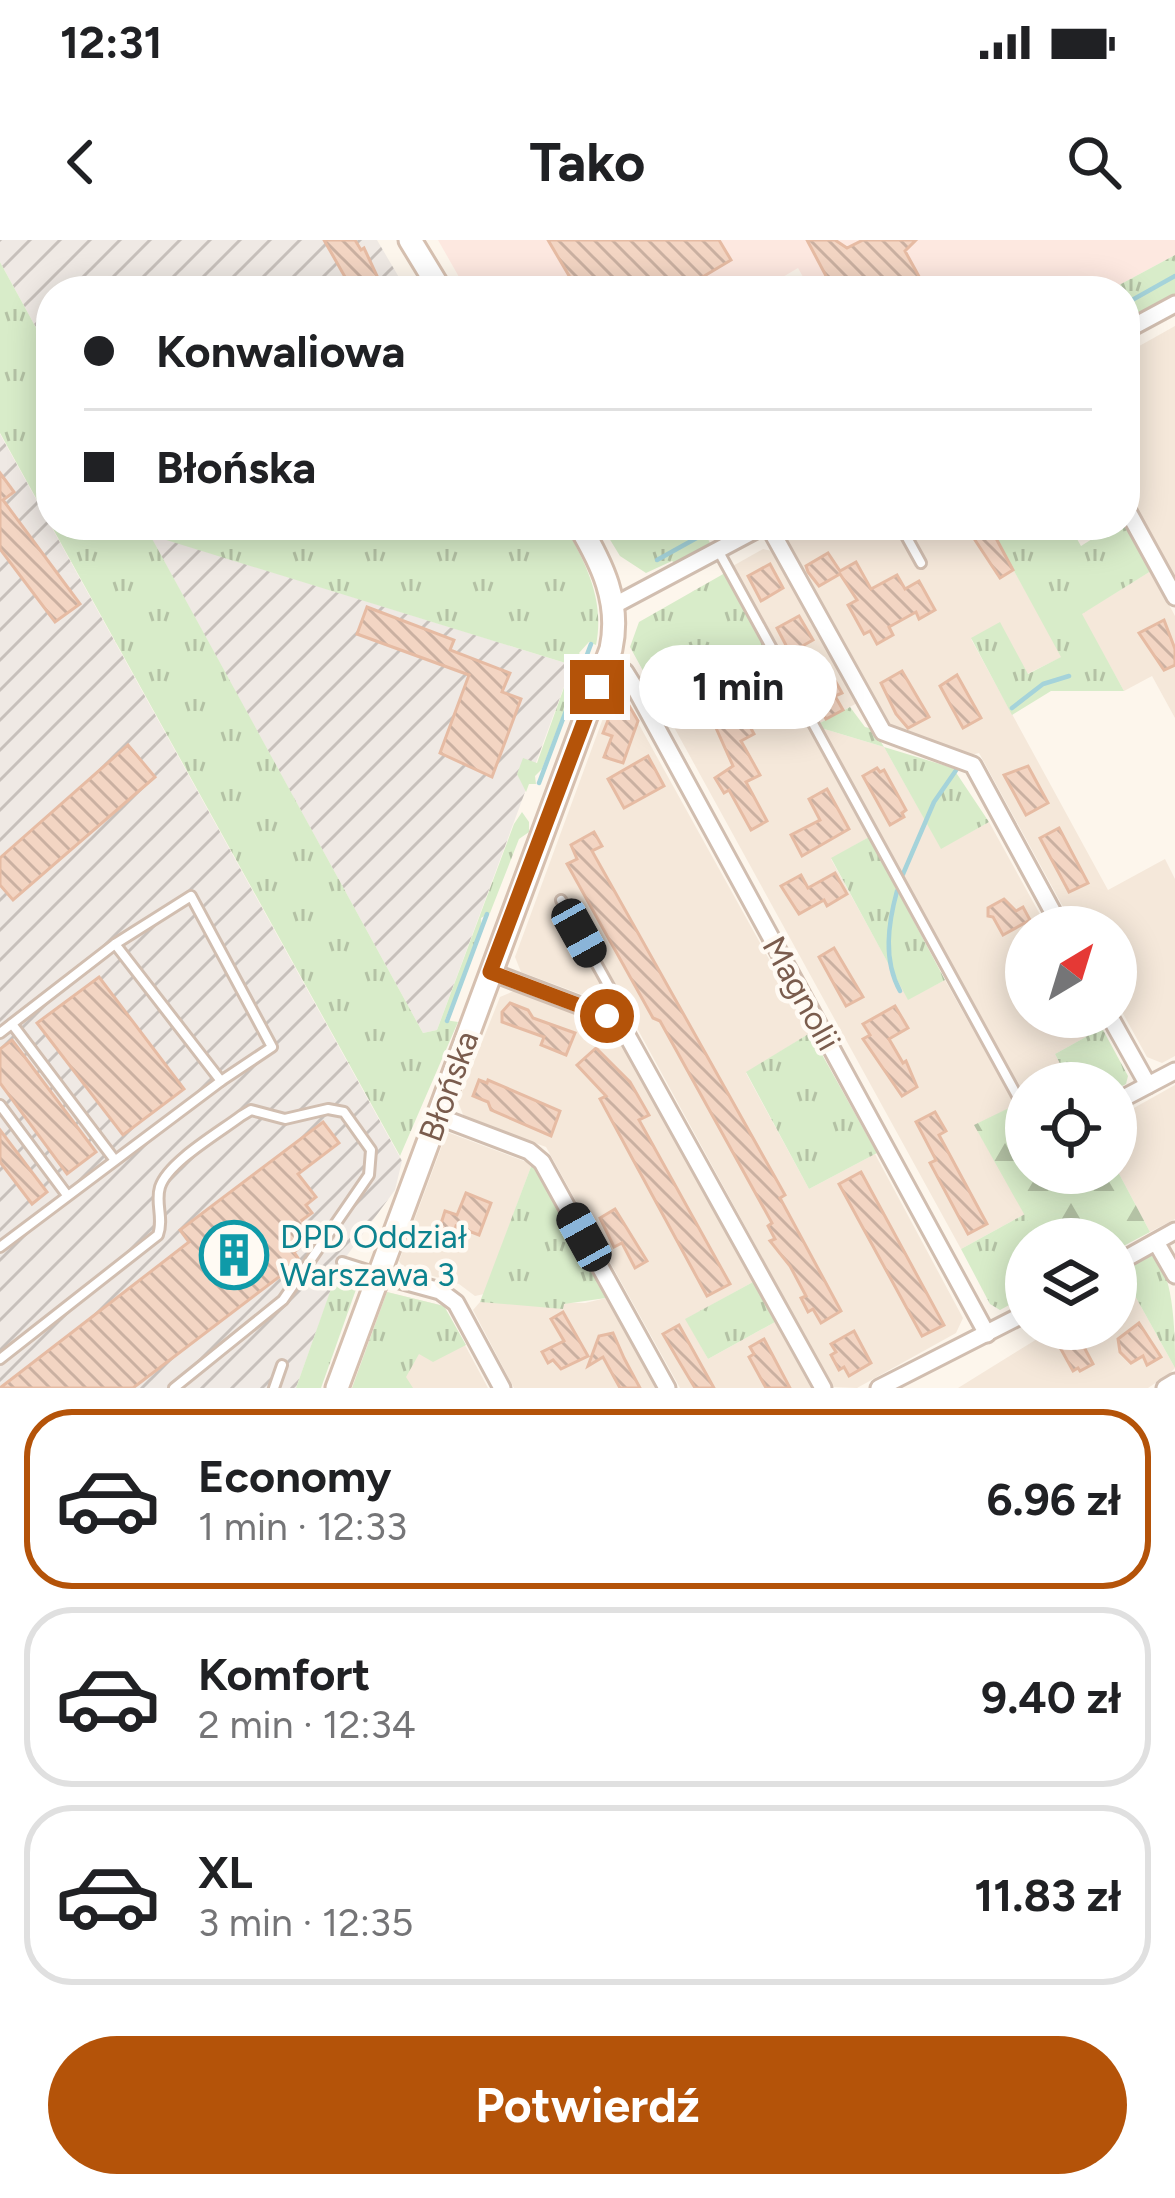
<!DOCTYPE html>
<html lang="pl">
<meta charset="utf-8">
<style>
body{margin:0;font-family:Figtree,sans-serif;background:#f6f6f6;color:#202124;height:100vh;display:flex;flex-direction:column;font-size:45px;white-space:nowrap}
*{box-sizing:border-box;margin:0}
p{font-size:39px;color:#757577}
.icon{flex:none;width:66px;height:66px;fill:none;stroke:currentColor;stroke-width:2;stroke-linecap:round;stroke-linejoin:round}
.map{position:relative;height:1148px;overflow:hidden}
.panel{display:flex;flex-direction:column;background:#fff;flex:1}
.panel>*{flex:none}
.top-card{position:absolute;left:36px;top:36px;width:1104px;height:264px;border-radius:48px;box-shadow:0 6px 30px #0003;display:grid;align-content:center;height:264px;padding:0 48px;background:#fff}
.needle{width:78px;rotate:38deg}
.fabs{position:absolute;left:1005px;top:666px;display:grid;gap:24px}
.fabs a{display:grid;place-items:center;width:132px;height:132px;border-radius:50%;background:#fff;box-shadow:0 6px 30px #0003;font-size:60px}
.end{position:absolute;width:54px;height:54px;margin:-27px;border:15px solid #b45309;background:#fff;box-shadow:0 0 0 6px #fff}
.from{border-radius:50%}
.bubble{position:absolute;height:84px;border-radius:42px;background:#fff;box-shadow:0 6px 30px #0003;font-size:39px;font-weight:700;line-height:84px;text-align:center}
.car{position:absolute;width:36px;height:72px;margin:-36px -18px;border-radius:15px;box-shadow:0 0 9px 3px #0007;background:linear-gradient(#222 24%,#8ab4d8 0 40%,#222 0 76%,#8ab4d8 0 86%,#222 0)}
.top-card b{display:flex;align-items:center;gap:42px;height:114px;font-size:45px}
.top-card b+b{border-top:3px solid #e0e0e0}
.top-card i{width:30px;height:30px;background:#202124}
ul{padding:21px 0 0;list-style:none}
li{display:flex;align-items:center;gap:36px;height:180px;margin:0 24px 18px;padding:0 24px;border:6px solid #e0e0e0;border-radius:48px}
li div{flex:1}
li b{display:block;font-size:45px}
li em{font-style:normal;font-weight:700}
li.on{border-color:#b45309}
li>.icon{width:108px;height:108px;stroke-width:1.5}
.primary-button{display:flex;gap:24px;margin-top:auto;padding:24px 48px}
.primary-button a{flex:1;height:138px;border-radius:72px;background:#b45309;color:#fff;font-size:48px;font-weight:700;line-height:138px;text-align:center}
.status{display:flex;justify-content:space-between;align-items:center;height:84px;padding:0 60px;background:#fff;direction:ltr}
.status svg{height:33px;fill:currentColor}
header{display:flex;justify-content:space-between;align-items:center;height:156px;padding:0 48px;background:#fff;font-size:54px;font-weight:700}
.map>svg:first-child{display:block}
</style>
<div class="status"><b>12:31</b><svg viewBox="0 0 49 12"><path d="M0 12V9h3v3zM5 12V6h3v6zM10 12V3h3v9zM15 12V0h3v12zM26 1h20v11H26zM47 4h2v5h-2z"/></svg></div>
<header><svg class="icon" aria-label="back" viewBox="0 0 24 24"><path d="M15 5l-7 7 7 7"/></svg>Tako<svg class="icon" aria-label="search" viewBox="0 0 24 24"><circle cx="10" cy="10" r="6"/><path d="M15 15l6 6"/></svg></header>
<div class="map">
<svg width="1175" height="1148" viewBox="0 0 1175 1148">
<defs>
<pattern id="industrial-furrows" width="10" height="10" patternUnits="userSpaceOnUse" patternTransform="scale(3)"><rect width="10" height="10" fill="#efe9e4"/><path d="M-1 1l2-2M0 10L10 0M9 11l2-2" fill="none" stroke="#c7c0bb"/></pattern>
<pattern id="grass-tufts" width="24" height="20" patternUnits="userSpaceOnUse" patternTransform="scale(3)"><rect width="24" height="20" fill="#d8ecc9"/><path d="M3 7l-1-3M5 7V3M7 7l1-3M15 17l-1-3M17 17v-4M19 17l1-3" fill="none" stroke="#b4c2a5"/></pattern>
<pattern id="forest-firs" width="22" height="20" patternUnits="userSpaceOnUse" patternTransform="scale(3)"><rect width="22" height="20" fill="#d8ecc9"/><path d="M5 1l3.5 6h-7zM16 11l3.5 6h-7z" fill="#b4c2a5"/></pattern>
<pattern id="building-back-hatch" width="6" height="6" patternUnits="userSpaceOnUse" patternTransform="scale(3)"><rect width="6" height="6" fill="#f3d5c3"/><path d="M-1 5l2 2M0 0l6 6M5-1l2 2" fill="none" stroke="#cab0a1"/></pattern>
</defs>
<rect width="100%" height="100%" fill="#fdf6ec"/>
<g fill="#f5e8da">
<path d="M1175,86V340L1125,250V114Z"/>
<path d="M808,285H989L1062,417L1027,434L971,399L1108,650L1165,619L1175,639V816L1162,823L1147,817L1116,761V687H1074L979,513L967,516L890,491L782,299Z"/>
<path d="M763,309L777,312L859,462L818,484L731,327Z"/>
<path d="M1151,331L1175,376V478L1152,436L1124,451L1081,374Z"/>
<path d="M717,413L741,457L806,476L869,597L831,619L908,759L945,740L1015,865L975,886L1025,974L961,1009L653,449Z"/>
<path d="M616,443L810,793L746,833L809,949L875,914L963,1078L956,1093L857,1148L833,1147L566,658L556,663L607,754L594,759L521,732L515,717Z"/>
<path d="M821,488L884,507L941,608L989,582L1047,687H1026V777H1096L1102,788L1055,814L1070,843H1026V860Z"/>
<path d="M514,751L598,783L623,804L753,1042L686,1079L708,1119L775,1082L811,1148H680L546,907L464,877L458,862L500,757Z"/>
<path d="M1175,845V979L1150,992L1116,928V878Z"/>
<path d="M447,892L532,924L484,1054L475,1056L459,1044L403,1027L399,1021Z"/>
<path d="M1124,1036L1175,1128L1169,1134L1148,1148H958L1042,1096L1039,1089H1116V1040Z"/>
<path d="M387,1052L444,1066L488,1148H352Z"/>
<path d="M606,1058L656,1148H514L473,1070L480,1062L585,1063Z"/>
</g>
<path fill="#fde8e0" d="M438,0H1175V15L1108,51H811L798,28L759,51H467Z"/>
<g fill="url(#industrial-furrows)">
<path d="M0,0H377L407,51H51V115L0,22Z"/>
<path d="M0,194L402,921L395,950L340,1025L296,1148H0Z"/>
<path d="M149,294L572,425L437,790L423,793Z"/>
</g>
<g fill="url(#grass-tufts)">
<path d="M1175,15V54L1125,81V51H1108Z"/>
<path d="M0,22L51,115V285H564C586,323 605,360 596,405L589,402L579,413L584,419L542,529L535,536L536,544H529L526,552L517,534L523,518L537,523L572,425L150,295L423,793L437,790L514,584L522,572L529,582V592L519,599L490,673L481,678L482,688L445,780L458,782L400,916L0,193Z"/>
<path d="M1125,284L1151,331L1082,374L1124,451H1051L1012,475L971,398L1000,382L1028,434L1061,417L989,285H1069L1081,306L1114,285Z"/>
<path d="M601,285H747L722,299L719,294L708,299L711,305L676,324L672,321L646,333L620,316Z"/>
<path d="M725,333L806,476L741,457L717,413L653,449L630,407L639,382Z"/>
<path d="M850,467L865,487L873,489L884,507L953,528L989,582L941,609L884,507L821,488L818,484Z"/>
<path d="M869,597L945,740L908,760L831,618Z"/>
<path d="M1102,788L1128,836L1126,844L1116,849V843H1070L1055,814Z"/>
<path d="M810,793L877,913L809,949L746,832Z"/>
<path d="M532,924L606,1058L564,1064L563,1069L480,1062Z"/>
<path d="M1025,974L1038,999H1026V1056L1000,1070L990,1064L961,1009Z"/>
<path d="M1146,1014C1175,1018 1175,1098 1175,1128L1124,1036L1126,1025Z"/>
<path d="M337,1032L357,1037L359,1041L321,1148H296Z"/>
<path d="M753,1042L775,1082L708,1119L685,1079Z"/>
<path d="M387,1052L444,1066L466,1105L433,1122L419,1114L406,1137L413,1148H352Z"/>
</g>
<path fill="url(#forest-firs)" d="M1015,865L1026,884V933H1116V928L1150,992L1116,1010V999H1038L974,885Z"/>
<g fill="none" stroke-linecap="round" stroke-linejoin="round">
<g stroke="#a5d3da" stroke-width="4.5">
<path d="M1125,64L1175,36"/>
<path d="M657,320L720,285"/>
<path d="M1012,468L1043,444L1069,436"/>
<path d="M539,543L591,404"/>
<path d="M903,634L934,562L959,526"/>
<path d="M897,651C888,684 883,720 900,751"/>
<path d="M447,781L487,674"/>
</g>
</g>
<g fill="url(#building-back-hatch)" stroke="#e6bba3" stroke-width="3">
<path d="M324,0H355L361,10L364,8L384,51H353Z"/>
<path d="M548,0H719L731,20L679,51H578Z"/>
<path d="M807,0H835L847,8L863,0H916L905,11L927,51H834Z"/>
<path d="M0,233L14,252L3,260L80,364L55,382L0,309Z"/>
<path d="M990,287L1013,330L1000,338L973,297Z"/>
<path d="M828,313L840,331L856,322L871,349L897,335L905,349L919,341L935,370L919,379L916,372L889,387L893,395L877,404L870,391L864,394L848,365L857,360L840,334L819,346L808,332L806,326Z"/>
<path d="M770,324L783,348L761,361L748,336Z"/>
<path d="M367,367L454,400L450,410L510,433L502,452L521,459L492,537L440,513L469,435L357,394Z"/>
<path d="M799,376L813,400L790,413L777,388Z"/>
<path d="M1164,380L1175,409V425L1164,430L1139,393Z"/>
<path d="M828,428L842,453L835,456L843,470L826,479L805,441Z"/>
<path d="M902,431L929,477L908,488L896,474L881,443Z"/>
<path d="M957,435L981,478L963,488L940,446Z"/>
<path d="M624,457L638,481L623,523L604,517L612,496L603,493L612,470Z"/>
<path d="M736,477L740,485L747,481L754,494L741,501L760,535L746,542L767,581L751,590L729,550L724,553L715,538L733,526L716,488Z"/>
<path d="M128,505L155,537L13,660L0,645V618Z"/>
<path d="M648,516L664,546L624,568L608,539Z"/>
<path d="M1028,526L1048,563L1026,575L1004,535Z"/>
<path d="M877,528L880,532L884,530L906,570L902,573L904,577L890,585L863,536Z"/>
<path d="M827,549L849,589L802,616L791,595L820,580L809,559Z"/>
<path d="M1059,588L1088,643L1069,652L1040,598Z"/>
<path d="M594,592L602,606L592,611L785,955L780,958L841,1071L821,1083L813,1069L808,1072L801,1058L806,1056L790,1026L770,1001L775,999L768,986L772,983L660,781L653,778L567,624L577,619L571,605Z"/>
<path d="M835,633L847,654L827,666L824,660L799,674L781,646L801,635L808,648Z"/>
<path d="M1004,659L1016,671L1023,667L1030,680L1003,695L993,677L988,676V668Z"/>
<path d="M834,708L863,757L846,766L819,717Z"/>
<path d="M99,737L184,849L123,895L37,783Z"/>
<path d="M510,763L528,770L533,778L575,793L566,815L541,805L544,797L502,782V772Z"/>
<path d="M895,766L908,788L889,799L903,823L906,821L917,847L902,856L863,799L870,795L863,784Z"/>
<path d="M12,800L96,912L67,934L0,843V809Z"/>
<path d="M596,808L630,842L649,875L639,880L730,1044L707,1056L600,859L606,856L577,825Z"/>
<path d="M479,840L487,843L488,840L560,871L551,896L491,870L488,862L473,856Z"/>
<path d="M935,872L946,891L939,895L987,984L968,994L930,923L936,920L916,882Z"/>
<path d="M323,882L339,903L298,934L316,957L306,965L312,973L302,980L308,988L298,996L304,1004L294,1012L298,1018L296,1024L133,1148H0L189,1002L180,990Z"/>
<path d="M0,890L47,952L32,964L0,922Z"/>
<path d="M861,932L944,1085L922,1096L839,944Z"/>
<path d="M466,953L491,963L479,995L456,986L453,995L439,990L445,971L457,975Z"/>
<path d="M615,969L647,1021L635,1028L622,1003L614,1007L600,978Z"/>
<path d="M563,1072L588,1116L561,1129L553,1120L548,1123L542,1112L564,1101L551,1079Z"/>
<path d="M1139,1083L1161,1117L1147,1125L1143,1116L1131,1123L1120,1112L1118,1099Z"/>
<path d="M679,1085L714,1148H695L677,1118L663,1094Z"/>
<path d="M1077,1089H1088L1095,1101L1084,1107L1093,1124L1080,1131L1078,1128L1073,1131L1057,1102Z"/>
<path d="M854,1091L871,1123L849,1136L844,1127L839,1130L831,1115L836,1112L831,1104Z"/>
<path d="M613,1093L624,1118L640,1148H620L603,1117L588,1126L599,1096Z"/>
<path d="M764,1099L790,1148H766L749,1117L754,1114L750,1107Z"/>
</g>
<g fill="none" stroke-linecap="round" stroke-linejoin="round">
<g stroke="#d1beb0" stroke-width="14">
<g id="lane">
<path d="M900,285L921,323"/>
<path d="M719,312L1026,872"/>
<path d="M561,660L616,759L608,775"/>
<path d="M12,784L114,919"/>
<path d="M0,793L115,704L191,656L272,807L221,841"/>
<path d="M0,865L67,955"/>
<path d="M0,1007L221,841L115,704"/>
<path d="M342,1022L377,1033"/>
<path d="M0,1119L158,995C164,978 155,963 160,947C168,922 220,892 241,876L251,870L285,879L328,869L344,872L371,910L369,935L283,1060L174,1148"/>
<path d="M274,1148L282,1125"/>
</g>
</g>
<g stroke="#d1beb0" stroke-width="21">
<g id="street">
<path d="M1125,91L1175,64"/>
<path d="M1125,266L1175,357"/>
<path d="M768,285L883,492L973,525L1061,687"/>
<path d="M613,366L765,285"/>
<path d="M607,420L625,432L635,448L987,1094"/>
<path d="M491,732L607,776L623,788L823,1148"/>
<path d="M1110,777L1148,845"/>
<path d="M1116,862L1175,831"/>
<path d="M437,876L529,911L542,922L667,1148"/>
<path d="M1156,1002L1175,1035"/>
<path d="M1116,1024L1175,991"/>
<path d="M378,1034L440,1051L456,1063L502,1148"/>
<path d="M879,1148L1026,1073"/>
<path d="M1165,1148L1175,1142"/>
</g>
</g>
<g stroke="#d6c0b0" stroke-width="27">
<g id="secondary">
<path d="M410,0L441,51"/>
<path d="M337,1148L611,409C621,362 602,324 579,285"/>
</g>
</g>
<use href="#lane" stroke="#fff" stroke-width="8"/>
<use href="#street" stroke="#fff" stroke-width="15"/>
<use href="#secondary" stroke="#fff" stroke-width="21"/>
</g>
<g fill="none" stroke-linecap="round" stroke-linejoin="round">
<path stroke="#b45309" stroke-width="15" d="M597,447L490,732L607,776"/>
</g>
<defs>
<g id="building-ring" transform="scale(3.45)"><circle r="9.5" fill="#fffaf3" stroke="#0f9aa8" stroke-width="1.5"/><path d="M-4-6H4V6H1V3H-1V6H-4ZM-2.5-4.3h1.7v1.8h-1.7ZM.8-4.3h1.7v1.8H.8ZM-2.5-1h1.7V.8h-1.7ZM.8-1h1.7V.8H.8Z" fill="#0f9aa8"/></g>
</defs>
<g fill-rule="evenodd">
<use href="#building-ring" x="234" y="1015"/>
</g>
<g text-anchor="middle" stroke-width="9" stroke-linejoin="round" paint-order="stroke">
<g font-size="33" fill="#7a5c4d" stroke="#fffaf3">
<text transform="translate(802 753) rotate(61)" y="12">Magnolii</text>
<text transform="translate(448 846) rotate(-70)" y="12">Błońska</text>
</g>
<g font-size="33" fill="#0d838f" stroke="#fffaf3" text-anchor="start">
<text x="280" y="1008">DPD Oddział<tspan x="280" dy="38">Warszawa 3</tspan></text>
</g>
</g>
</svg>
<div class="fabs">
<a><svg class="needle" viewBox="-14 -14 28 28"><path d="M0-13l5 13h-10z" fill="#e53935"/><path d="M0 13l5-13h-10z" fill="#757577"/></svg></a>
<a><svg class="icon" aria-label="locate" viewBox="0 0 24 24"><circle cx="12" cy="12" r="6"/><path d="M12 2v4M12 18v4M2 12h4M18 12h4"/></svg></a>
<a><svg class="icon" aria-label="layers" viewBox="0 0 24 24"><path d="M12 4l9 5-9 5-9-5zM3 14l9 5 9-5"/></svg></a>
</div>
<i class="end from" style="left:607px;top:776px"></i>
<i class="end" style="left:597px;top:447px"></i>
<div class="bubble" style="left:639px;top:405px;width:198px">1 min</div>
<i class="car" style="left:579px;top:693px;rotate:151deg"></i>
<i class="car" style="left:584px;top:997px;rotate:331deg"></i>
<div class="top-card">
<b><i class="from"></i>Konwaliowa</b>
<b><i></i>Błońska</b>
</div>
</div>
<section class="panel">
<ul>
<li class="on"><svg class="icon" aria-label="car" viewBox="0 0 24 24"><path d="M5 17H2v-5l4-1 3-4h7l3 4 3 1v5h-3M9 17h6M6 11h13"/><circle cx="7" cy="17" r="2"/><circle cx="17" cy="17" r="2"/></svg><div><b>Economy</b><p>1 min · 12:33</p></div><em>6.96 zł</em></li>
<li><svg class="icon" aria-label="car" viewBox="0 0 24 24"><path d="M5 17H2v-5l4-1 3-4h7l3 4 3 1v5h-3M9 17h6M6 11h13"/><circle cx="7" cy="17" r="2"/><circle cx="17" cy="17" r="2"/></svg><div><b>Komfort</b><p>2 min · 12:34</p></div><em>9.40 zł</em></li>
<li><svg class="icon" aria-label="car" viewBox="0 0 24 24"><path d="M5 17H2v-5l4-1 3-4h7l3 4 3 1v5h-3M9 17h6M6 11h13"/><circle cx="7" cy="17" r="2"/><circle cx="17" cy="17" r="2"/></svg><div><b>XL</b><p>3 min · 12:35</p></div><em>11.83 zł</em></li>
</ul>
<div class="primary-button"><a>Potwierdź</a></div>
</section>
